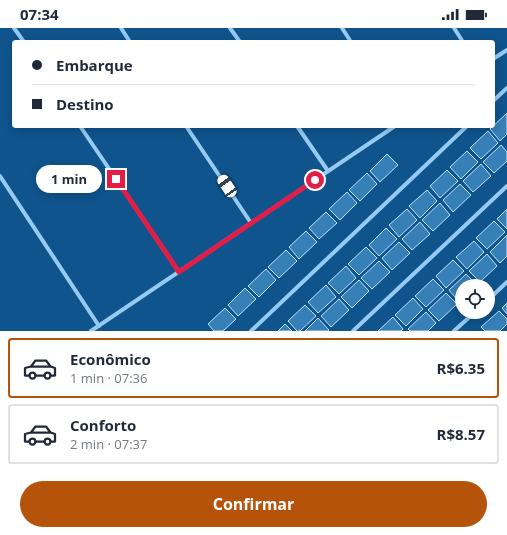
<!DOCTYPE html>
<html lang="pt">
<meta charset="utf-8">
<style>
body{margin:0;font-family:"Open Sans",sans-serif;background:#f6f6f7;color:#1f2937;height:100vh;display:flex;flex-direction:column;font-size:15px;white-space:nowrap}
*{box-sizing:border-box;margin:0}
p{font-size:13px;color:#747a83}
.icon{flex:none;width:22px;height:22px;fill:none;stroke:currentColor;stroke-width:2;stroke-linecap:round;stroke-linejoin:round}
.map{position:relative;height:303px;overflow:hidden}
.drawer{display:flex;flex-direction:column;background:#fff;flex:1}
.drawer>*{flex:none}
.banner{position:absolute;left:12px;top:12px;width:483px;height:88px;border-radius:4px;box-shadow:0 2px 10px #0003;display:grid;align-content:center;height:88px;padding:0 20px;background:#fff}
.controls{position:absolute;left:455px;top:251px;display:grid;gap:8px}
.controls a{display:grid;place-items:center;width:40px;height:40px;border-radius:50%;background:#fff;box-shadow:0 2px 10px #0003;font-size:20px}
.end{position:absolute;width:18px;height:18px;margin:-9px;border:5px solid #e11d48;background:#fff;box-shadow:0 0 0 2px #fff}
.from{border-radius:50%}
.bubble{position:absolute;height:28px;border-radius:14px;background:#fff;box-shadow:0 2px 10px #0003;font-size:13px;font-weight:700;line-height:28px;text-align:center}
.car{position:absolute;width:12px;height:24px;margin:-12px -6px;border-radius:5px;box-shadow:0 0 3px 1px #0007;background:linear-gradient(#fff 24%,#345 0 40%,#fff 0 76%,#345 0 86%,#fff 0)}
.banner b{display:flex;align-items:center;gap:14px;height:38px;font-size:15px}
.banner b+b{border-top:1px solid #e0e1e3}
.banner i{width:10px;height:10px;background:#1f2937}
ul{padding:7px 0 0;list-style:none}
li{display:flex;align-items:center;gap:12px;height:60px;margin:0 8px 6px;padding:0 12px;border:2px solid #e0e1e3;border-radius:4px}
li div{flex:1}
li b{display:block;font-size:15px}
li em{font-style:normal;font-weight:700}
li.on{border-color:#b45309}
li>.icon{width:36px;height:36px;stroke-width:1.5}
.cta{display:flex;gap:8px;margin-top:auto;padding:8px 20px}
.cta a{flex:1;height:46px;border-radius:24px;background:#b45309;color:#fff;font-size:16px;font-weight:700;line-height:46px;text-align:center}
.status{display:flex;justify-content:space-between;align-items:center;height:28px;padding:0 20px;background:#fff;direction:ltr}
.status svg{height:11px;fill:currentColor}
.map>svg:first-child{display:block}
</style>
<div class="status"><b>07:34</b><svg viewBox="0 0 49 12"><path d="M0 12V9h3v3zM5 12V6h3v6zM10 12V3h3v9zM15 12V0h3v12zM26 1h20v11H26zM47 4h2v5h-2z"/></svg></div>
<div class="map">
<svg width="507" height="303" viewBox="0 0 507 303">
<rect width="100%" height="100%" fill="#0f548d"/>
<g fill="#377fb7" stroke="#bee2fe">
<path d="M507,85V106L500,113L490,101Z"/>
<path d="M488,103L498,115L481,131L470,120Z"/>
<path d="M501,117L507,124V133L494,145L483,134Z"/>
<path d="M467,123L478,134L461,151L450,139Z"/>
<path d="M387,126L398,137L380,154L370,143Z"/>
<path d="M481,136L491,148L473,164L463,153Z"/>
<path d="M447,142L458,153L440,170L430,158Z"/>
<path d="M367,145L377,156L360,173L349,162Z"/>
<path d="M460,156L471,167L453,184L443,172Z"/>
<path d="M427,162L437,173L420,190L409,178Z"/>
<path d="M347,164L357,175L340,192L329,181Z"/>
<path d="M440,175L450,187L433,203L422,192Z"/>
<path d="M407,181L417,192L399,209L389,197Z"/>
<path d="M507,181V201L497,191Z"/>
<path d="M326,184L337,195L319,211L309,200Z"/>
<path d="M494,193L505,204L487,221L476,210Z"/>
<path d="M420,194L430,206L412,222L402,211Z"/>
<path d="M386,200L397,211L379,228L369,217Z"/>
<path d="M306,203L317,214L299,231L289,219Z"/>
<path d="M507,207V228L500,235L490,224Z"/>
<path d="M474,213L484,224L467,241L456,229Z"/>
<path d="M399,214L410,225L392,242L382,230Z"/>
<path d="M366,219L377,230L359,247L348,236Z"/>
<path d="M286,222L297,233L279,250L268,239Z"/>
<path d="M487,226L497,238L480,254L469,243Z"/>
<path d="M453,232L464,243L446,260L436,248Z"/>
<path d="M379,233L390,244L372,261L361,250Z"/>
<path d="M346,238L356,250L339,266L328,255Z"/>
<path d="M266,241L276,252L259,269L248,258Z"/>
<path d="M466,246L477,257L476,258H462V271L459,274L449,262Z"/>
<path d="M433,251L444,262L426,279L415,268Z"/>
<path d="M359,252L369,263L352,280L341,269Z"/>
<path d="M326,257L336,269L318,285L308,274Z"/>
<path d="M245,260L256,271L238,288L228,277Z"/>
<path d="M446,265L457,276L439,293L428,282Z"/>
<path d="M413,270L423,281L406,298L395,287Z"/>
<path d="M339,271L349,282L331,299L321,288Z"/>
<path d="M507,275V286L502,280Z"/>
<path d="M305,277L316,288L300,303H297L288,293Z"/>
<path d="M225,280L236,291L223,303H214L208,296Z"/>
<path d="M499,283L507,291V296L500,303H485L481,299Z"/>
<path d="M426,284L436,295L428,303H410L408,301Z"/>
<path d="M393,289L403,301L401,303H378Z"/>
<path d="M318,290L329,302L328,303H305Z"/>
<path d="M285,296L292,303H278Z"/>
</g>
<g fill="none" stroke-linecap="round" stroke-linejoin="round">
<g stroke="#96caf3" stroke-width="4">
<path d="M14,0L24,14"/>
<path d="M121,0L130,14"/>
<path d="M230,0L240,14"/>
<path d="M342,0L351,14"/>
<path d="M454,0L463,14"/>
<path d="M493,31L507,22"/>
<path d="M493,73L507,60"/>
<path d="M80,98L179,244"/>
<path d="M186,98L251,195"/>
<path d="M297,98L328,143"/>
<path d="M0,148L99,298"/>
<path d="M488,272L507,254"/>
<path d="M91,303L395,98"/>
<path d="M251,303L467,98"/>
<path d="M353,303L507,158"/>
<path d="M454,303L475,284"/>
</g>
</g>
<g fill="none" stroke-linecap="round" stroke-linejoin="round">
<path stroke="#e11d48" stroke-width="5" d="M116,151L179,244L315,152"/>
</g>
</svg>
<div class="controls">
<a><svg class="icon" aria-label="locate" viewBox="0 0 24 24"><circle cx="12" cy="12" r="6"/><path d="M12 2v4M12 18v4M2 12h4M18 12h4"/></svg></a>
</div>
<i class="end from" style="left:315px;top:152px"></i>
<i class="end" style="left:116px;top:151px"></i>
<div class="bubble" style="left:36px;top:137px;width:66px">1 min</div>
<i class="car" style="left:227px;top:158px;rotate:326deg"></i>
<div class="banner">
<b><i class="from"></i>Embarque</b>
<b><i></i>Destino</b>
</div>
</div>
<section class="drawer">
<ul>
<li class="on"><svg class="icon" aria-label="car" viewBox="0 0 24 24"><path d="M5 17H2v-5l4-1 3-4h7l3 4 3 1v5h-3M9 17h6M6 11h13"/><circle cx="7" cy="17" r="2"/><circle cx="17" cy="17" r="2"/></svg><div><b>Econômico</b><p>1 min · 07:36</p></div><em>R$6.35</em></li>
<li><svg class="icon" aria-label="car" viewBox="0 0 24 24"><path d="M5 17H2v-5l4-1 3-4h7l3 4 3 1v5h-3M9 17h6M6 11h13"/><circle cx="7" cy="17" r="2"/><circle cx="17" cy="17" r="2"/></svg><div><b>Conforto</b><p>2 min · 07:37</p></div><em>R$8.57</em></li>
</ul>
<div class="cta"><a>Confirmar</a></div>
</section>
